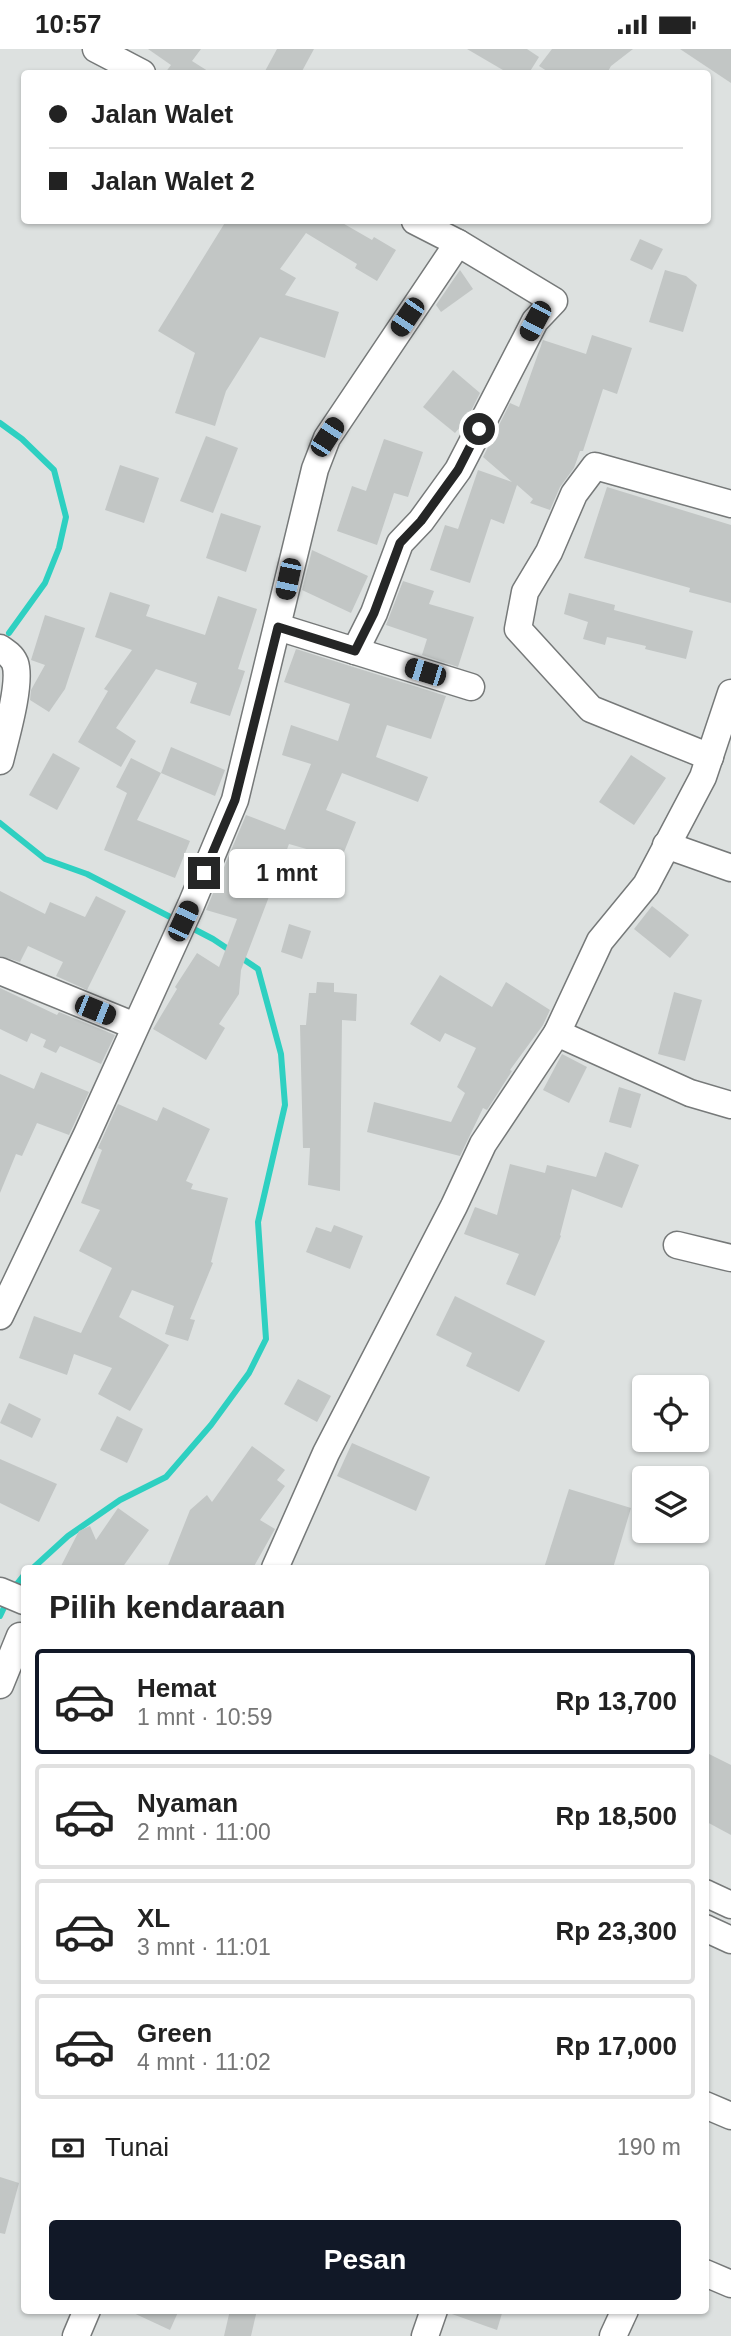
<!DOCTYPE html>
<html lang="id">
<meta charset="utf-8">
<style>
body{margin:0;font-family:Arial,sans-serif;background:#f6f6f6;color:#222;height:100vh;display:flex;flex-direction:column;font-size:26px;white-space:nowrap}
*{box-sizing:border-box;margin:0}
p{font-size:23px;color:#767676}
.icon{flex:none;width:38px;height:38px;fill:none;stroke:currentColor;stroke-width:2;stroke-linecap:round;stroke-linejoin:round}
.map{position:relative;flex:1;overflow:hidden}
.sheet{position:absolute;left:21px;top:1516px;width:688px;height:749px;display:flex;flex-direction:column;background:#fff;border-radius:7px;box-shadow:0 2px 5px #0004}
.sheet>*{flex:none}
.top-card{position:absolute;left:21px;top:21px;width:690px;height:154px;border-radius:7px;box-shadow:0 2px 5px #0004;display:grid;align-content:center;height:154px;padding:0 28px;background:#fff}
.fabs{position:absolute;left:632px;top:1326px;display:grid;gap:14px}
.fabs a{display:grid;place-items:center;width:77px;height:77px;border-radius:7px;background:#fff;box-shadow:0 2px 5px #0004;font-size:35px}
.end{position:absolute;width:32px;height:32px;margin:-16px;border:9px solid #252626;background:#fff;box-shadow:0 0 0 4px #fff}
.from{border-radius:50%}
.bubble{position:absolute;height:49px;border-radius:7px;background:#fff;box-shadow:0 2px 5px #0004;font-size:23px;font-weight:600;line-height:49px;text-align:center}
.car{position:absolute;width:21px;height:42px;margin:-21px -10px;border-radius:9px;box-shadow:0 0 5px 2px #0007;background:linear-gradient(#222 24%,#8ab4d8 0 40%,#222 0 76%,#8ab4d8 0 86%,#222 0)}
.top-card b{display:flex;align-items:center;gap:24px;height:66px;font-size:26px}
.top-card b+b{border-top:2px solid #e0e0e0}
.top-card i{width:18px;height:18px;background:#222}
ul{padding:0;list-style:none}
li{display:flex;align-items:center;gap:21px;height:105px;margin:0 14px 10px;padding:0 14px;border:4px solid #e0e0e0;border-radius:7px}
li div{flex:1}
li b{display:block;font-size:26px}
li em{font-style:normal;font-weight:600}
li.current{border-color:#111827}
li>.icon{width:63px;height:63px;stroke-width:1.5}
h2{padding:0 28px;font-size:32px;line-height:84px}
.pay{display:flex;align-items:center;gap:18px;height:77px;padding:0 28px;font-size:26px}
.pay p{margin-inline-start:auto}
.cta{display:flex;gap:14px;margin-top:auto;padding:14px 28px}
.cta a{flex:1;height:80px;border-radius:7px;background:#111827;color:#fff;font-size:28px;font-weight:600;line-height:80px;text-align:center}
.status{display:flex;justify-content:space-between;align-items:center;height:49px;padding:0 35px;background:#fff;direction:ltr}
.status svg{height:19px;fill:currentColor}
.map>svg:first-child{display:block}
</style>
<div class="status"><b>10:57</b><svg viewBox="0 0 49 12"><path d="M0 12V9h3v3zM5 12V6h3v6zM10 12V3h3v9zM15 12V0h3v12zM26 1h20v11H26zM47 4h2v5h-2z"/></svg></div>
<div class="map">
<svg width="731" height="2287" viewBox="0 0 731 2287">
<rect width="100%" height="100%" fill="#dde1e0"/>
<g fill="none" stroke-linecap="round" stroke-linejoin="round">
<g stroke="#2ed0c1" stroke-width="6">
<path d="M0,374L22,390L54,421L66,468L59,499L45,534L9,584"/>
<path d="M0,774L45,810L87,825L178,872"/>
<path d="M33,1519L68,1487L120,1451L166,1428L211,1376L249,1324L266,1290L258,1173L285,1056L281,1005L258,920L213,890L188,877"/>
<path d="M12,1541L24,1526"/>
<path d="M0,1567L8,1550"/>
</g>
</g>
<g fill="#c2c6c5">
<path d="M148,0H201L192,12L211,24H165L171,16Z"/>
<path d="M277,0H314L301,24H264Z"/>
<path d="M467,0H527L539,8L529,24H508Z"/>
<path d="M552,0H633L611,17L607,24H550L539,17Z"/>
<path d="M680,0H731V34Z"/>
<path d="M226,172H339L372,191L374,188L396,201L377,232L355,219L357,215L306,184L280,220L296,229L285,246L339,263L325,309L260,288L226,342L215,377L175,364L195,304L158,282Z"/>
<path d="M640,190L663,200L652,221L630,211Z"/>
<path d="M460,221L473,240L441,263L436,256Z"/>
<path d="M665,221L686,227L697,236L683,283L649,273Z"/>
<path d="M592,286L632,299L617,345L603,340L583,402H580L574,419L560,438L550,461L530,454L533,450L517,436L504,475L491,470L470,534L430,521L445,476L458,480L478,421L512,433L483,408L510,354L519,358L543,291L586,305Z"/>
<path d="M453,321L480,344L467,370L455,384L423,358Z"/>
<path d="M206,387L238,399L213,464L180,452Z"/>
<path d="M384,390L423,403L408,448L394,444L377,496L337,482L352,437L366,442Z"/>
<path d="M120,416L159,429L144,474L105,461Z"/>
<path d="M607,438L731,476V554L689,543L690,539L584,509Z"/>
<path d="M221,464L261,477L246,523L206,509Z"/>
<path d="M312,501L368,527L351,564L302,541Z"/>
<path d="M403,532L434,542L429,555L474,568L458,618L422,606L427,590L386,576Z"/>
<path d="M110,543L150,556L146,567L205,586L218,547L257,560L238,620L245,622L230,667L190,654L197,634L156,620L116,679L136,692L121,718L78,693L108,642L104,640L132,601L95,588Z"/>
<path d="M569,544L615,556L614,561L693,582L686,610L645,600L646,597L607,588L605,596L583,590L588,573L564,565Z"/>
<path d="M45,566L85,579L65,640L49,663L30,651L31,641L45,616L31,611Z"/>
<path d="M296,600L446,647L431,690L387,676L376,708L428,728L418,753L342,724L326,761L356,773L340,813L343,814L329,847L300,835L310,801L289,795L241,921L239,945L219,975L225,979L206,1011L153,980L177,940L175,938L197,904L219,918L237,870L206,861L246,766L285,781L311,715L282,706L291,676L338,692L350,655L284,633Z"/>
<path d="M171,698L225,721L215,747L161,724Z"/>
<path d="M53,704L80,719L57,761L29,746Z"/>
<path d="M631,706L666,729L634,776L599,753Z"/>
<path d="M131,709L161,724L137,771L190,792L175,829L104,801L127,744L116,738Z"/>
<path d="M0,842L45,865L50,853L85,868L96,847L126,862L87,941L56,927L63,913L28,897L20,913L0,907Z"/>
<path d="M652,857L689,886L670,909L634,880Z"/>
<path d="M289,875L311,882L302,910L281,903Z"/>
<path d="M440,926L492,958L506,933L550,961L543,976L510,1021L512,1022L487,1061L483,1059L460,1107L367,1083L374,1053L451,1073L465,1044L457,1038L476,999L445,984L440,993L410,975Z"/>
<path d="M317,933L334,934V943L357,945L356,972L342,971L340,1142L308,1136L310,1099H303L300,976H306L309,944H316Z"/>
<path d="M0,939L57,966L59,963L115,986L101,1015L60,997L56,1004L43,998L46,991L31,984L27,993L0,980Z"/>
<path d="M674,943L702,951L685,1012L658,1005Z"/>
<path d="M562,1005L587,1018L569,1054L543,1041Z"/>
<path d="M41,1023L89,1043L69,1086L37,1074L22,1107L16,1105L0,1144V1025L34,1040Z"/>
<path d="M619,1038L641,1045L631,1079L609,1073Z"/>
<path d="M118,1055L157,1072L163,1058L210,1080L186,1132L193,1135L191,1140L228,1149L211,1213L213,1214L190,1270L195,1271L188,1292L165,1285L174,1257L132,1241L119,1268L169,1296L130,1362L98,1345L112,1319L74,1305L67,1326L19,1309L34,1267L81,1284L112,1219L79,1202L100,1161L81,1154L102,1101L98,1099Z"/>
<path d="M605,1103L639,1116L622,1159L572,1140L560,1186L561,1187L535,1247L506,1235L519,1205L464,1185L475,1158L497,1166L510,1115L545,1124L547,1116L596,1128Z"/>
<path d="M334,1176L363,1187L350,1220L306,1203L316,1178L331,1183Z"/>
<path d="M455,1247L545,1292L519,1343L466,1317L472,1304L436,1286Z"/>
<path d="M298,1330L331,1347L317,1373L284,1355Z"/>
<path d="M9,1354L41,1370L32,1389L0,1374Z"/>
<path d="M117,1367L143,1380L127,1414L100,1401Z"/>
<path d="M352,1394L430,1428L416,1462L337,1427Z"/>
<path d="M252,1397L285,1421L277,1431L285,1437L260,1471L275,1480L253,1519H167L190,1461L207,1446L212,1453Z"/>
<path d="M0,1410L57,1435L39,1473L0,1454Z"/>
<path d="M569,1440L631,1459L613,1519H544Z"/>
<path d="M118,1459L149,1481L122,1519H60L79,1482L90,1477L96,1491Z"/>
<path d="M705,1703L731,1716V1786L705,1772Z"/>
<path d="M0,2128L19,2134L5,2185L0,2184Z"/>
<path d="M127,2261H179L170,2281Z"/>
<path d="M230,2261H257L251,2287H224Z"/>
<path d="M449,2261H503L497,2281L449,2264Z"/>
</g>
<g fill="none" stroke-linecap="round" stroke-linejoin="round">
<g stroke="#767979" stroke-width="29">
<g id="minor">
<path d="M96,0L142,24"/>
<path d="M278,578L355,602L374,564L400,494L421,472L458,421L535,272L554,252L458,194L415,172"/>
<path d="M0,599C6,603 12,607 15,614C22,634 5,691 0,712"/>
<path d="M355,602L471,638"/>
<path d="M710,708L591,660L518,580L525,543L549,503L574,445L595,417L731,455"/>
<path d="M666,796L731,819"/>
<path d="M0,922L135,977"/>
<path d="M557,984L690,1044L731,1056"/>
<path d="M677,1196L731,1209"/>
<path d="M0,1267L87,1085L191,856L235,751L315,420L327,389L458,194"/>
<path d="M275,1519L326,1404L454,1157L483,1095L557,984L600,892L646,836L703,728L731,644"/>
<path d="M0,1542L24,1552"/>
<path d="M0,1636L20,1587"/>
<path d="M705,1844L731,1856"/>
<path d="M705,1879L731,1891"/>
<path d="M705,2056L731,2067"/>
<path d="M705,2224L731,2235"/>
<path d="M76,2287L87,2261"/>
<path d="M425,2287L434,2261"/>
<path d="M613,2287L625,2261"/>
</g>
</g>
<use href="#minor" stroke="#fff" stroke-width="26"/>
</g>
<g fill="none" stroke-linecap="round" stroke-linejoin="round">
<path stroke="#252626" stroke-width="9" d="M204,824L235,751L278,578L355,602L374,564L400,494L421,472L458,421L479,380"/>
</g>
</svg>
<div class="fabs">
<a><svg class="icon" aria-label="locate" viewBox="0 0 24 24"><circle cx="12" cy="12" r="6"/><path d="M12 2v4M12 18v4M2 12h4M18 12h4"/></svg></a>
<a><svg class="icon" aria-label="layers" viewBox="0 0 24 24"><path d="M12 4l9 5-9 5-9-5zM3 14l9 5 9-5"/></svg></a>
</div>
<i class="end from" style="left:479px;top:380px"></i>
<i class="end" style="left:204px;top:824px"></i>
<div class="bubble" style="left:229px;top:800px;width:116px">1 mnt</div>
<i class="car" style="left:407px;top:268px;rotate:214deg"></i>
<i class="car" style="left:535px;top:272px;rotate:208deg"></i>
<i class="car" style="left:327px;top:388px;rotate:33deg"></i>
<i class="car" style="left:288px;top:530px;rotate:192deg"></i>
<i class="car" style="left:425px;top:623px;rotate:287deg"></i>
<i class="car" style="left:183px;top:872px;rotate:25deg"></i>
<i class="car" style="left:95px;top:961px;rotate:112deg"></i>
<div class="top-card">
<b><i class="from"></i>Jalan Walet</b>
<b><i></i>Jalan Walet 2</b>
</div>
<section class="sheet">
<h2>Pilih kendaraan</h2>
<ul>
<li class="current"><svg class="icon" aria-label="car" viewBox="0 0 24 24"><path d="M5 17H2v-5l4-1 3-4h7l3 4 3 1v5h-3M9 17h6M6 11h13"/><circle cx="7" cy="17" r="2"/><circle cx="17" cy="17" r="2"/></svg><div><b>Hemat</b><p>1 mnt · 10:59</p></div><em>Rp 13,700</em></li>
<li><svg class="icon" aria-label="car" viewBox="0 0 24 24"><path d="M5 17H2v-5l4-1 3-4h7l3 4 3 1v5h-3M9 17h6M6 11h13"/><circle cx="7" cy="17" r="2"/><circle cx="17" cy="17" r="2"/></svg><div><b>Nyaman</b><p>2 mnt · 11:00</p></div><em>Rp 18,500</em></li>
<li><svg class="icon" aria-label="car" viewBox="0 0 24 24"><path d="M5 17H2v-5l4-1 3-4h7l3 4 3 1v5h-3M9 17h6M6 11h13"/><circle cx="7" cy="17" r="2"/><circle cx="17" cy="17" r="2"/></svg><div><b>XL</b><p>3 mnt · 11:01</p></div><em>Rp 23,300</em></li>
<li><svg class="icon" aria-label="car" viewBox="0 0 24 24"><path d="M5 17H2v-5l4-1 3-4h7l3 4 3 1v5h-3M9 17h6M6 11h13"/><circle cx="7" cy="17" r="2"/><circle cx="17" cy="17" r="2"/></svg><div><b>Green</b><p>4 mnt · 11:02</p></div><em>Rp 17,000</em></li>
</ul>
<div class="pay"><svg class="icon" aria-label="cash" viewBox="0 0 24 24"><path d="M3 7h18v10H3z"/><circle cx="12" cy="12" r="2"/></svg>Tunai<p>190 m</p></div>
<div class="cta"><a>Pesan</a></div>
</section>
</div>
